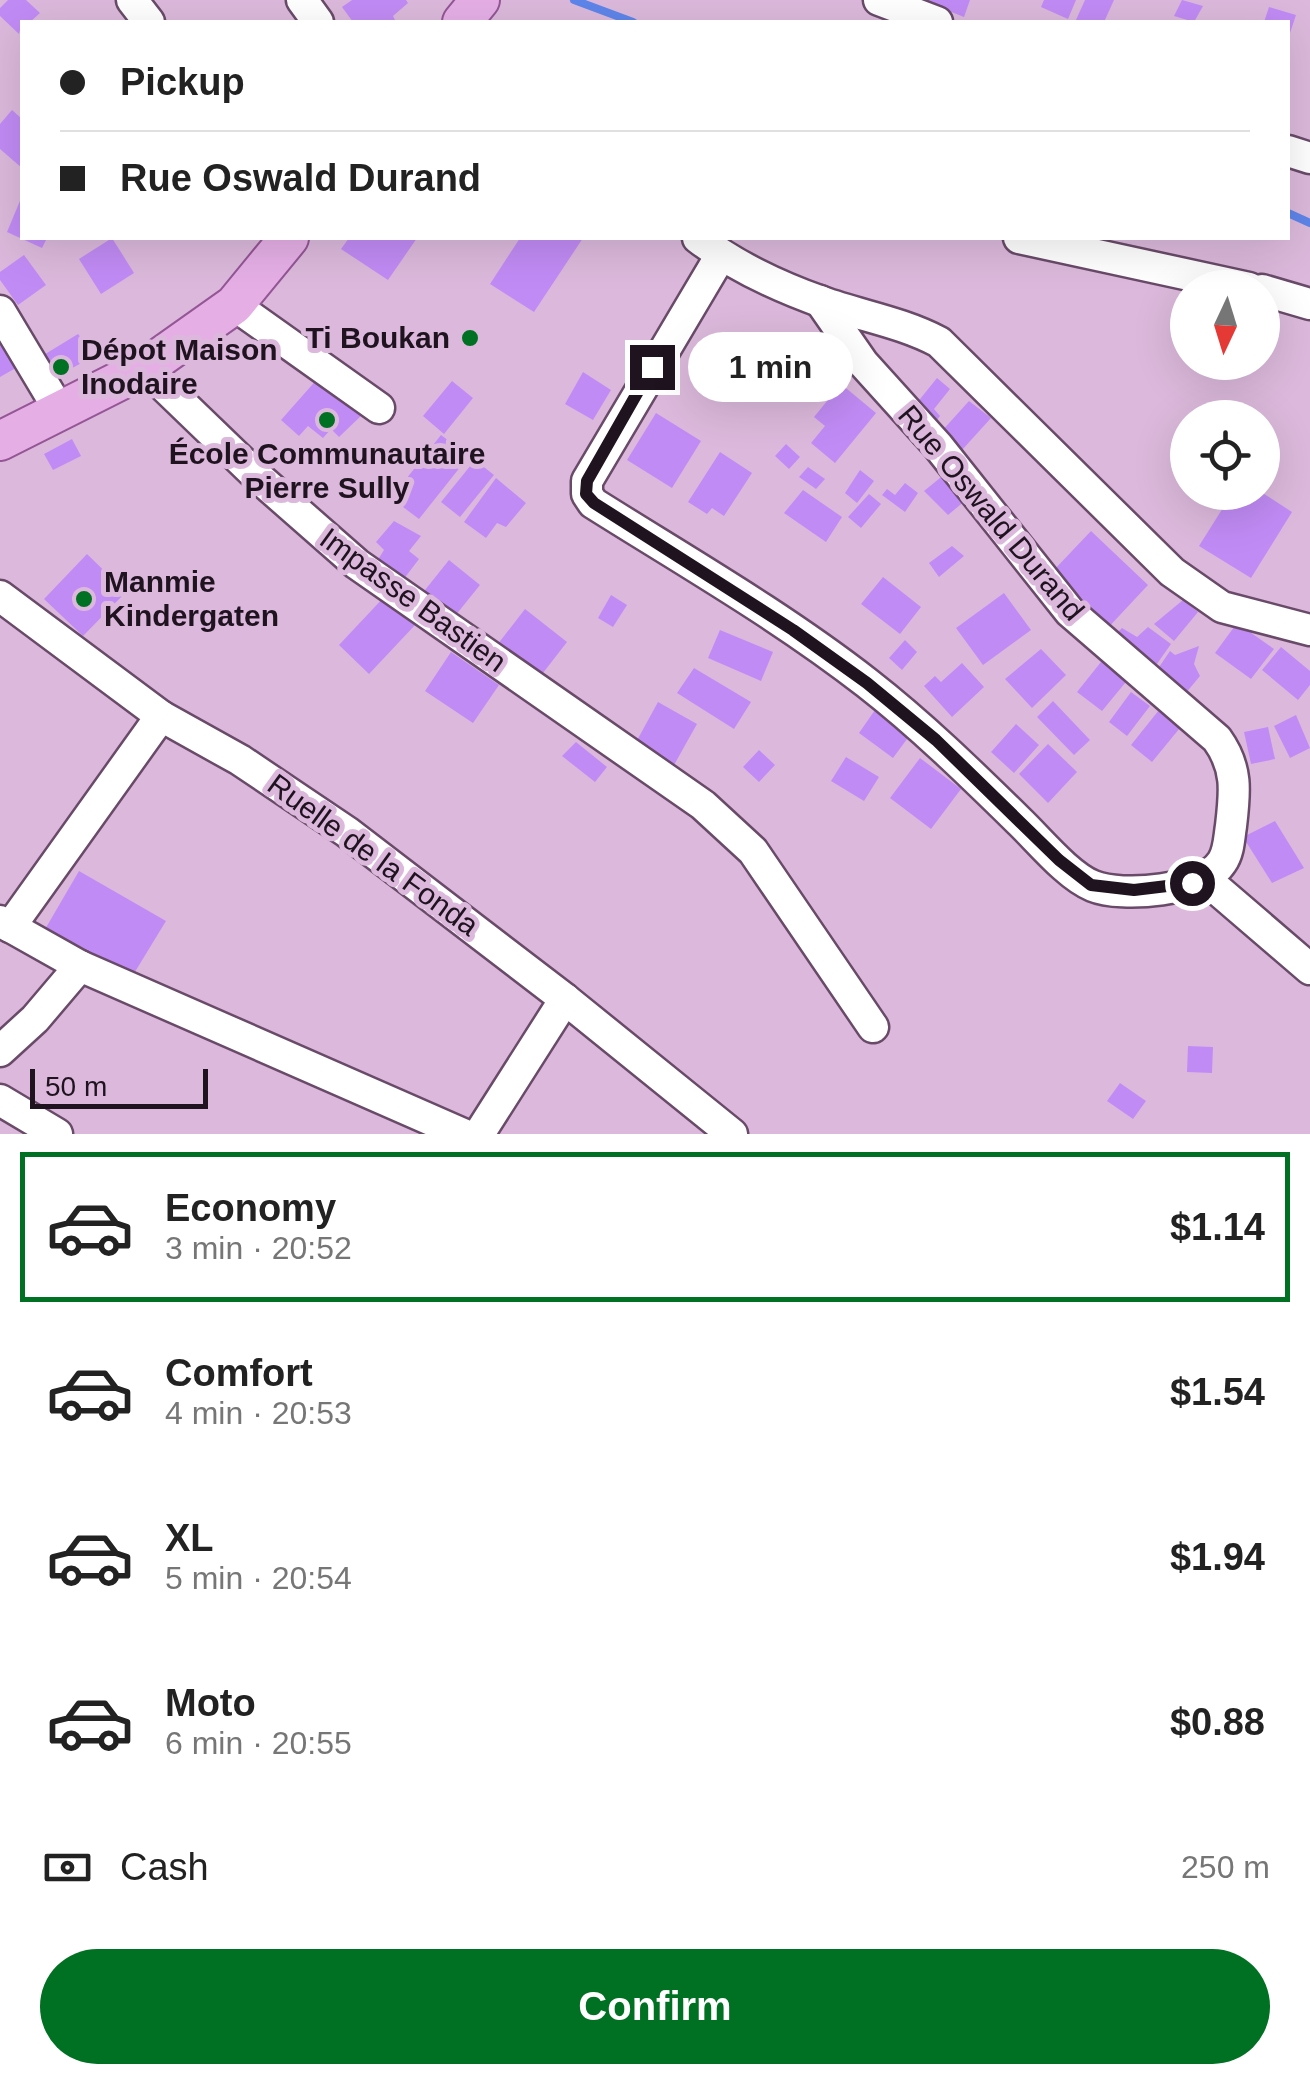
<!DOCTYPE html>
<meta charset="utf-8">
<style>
body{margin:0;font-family:Arial,sans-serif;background:#f2f2f2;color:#222;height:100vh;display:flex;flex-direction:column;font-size:38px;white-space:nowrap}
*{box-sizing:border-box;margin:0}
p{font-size:32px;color:#767676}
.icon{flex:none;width:55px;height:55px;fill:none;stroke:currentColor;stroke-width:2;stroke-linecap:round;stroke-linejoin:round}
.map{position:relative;height:1134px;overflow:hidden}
.side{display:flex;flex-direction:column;background:#fff;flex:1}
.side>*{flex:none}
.top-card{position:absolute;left:20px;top:20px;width:1270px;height:220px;border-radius:0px;box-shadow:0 10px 40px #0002;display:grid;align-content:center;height:220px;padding:0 40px;background:#fff}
.needle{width:65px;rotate:184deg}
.buttons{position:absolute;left:1170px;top:270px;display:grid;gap:20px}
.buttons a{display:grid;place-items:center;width:110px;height:110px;border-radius:50%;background:#fff;box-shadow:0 10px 40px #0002;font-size:50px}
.scale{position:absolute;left:30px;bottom:25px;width:178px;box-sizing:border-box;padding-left:10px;border:5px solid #1f131f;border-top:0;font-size:28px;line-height:35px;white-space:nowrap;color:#1f131f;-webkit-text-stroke:8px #dcb9dc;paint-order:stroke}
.end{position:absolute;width:45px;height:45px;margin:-22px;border:12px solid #1f131f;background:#fff;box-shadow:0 0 0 5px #fff}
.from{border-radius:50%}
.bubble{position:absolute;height:70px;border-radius:35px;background:#fff;box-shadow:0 10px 40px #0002;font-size:32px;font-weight:600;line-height:70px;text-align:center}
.top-card b{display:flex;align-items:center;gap:35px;height:95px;font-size:38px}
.top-card b+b{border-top:2px solid #e0e0e0}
.top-card i{width:25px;height:25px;background:#222}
ul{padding:18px 0 0;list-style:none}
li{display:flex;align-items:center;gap:30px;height:150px;margin:0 20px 15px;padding:0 20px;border:5px solid transparent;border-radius:0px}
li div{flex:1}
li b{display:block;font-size:38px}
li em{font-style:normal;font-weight:600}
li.selected{border-color:#007022}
li>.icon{width:90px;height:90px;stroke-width:1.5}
.pay{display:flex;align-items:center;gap:25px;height:110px;padding:0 40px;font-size:38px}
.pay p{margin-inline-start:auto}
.cta{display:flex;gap:20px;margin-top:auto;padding:20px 40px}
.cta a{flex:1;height:115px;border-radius:60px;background:#007022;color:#fff;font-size:40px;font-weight:600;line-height:115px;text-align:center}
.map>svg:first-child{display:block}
</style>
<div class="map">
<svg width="1310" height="1134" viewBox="0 0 1310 1134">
<rect width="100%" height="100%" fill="#dcb9dc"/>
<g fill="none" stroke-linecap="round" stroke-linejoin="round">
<g stroke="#5e85ea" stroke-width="8">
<path d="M574,0L633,22"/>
<path d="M1288,213L1310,223"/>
</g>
</g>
<g fill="#c18bf5">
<path d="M8,0H26L40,13L30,22H22L19,34L0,16V8Z"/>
<path d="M352,0H406L408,3L393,16L396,22H353L342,7Z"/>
<path d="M921,0H970L964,17Z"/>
<path d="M1044,0H1076L1068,19L1041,7Z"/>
<path d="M1085,0H1114L1104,22H1075Z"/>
<path d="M1182,0L1203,6L1194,22L1174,16Z"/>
<path d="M1269,7L1296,15L1288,39V22H1264Z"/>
<path d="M12,110L22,119V168L0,149V124Z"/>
<path d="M22,196V238H47L42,248L7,232Z"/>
<path d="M112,238L134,273L101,294L79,259Z"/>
<path d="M349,238H417L388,280L341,249Z"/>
<path d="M520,238H583L534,312L490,284Z"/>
<path d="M24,255L46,285L18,305L0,280V272Z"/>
<path d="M0,319L21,365L0,377Z"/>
<path d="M78,334L96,355L54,378L42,356Z"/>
<path d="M583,372L611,390L593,420L565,404Z"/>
<path d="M319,377L363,414L339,437L331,429L323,438L308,426L299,436L281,420Z"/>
<path d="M937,378L950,389L934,409L940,416L933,425L912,409Z"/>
<path d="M452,381L473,398L444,434L423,416Z"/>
<path d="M841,384L876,413L835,463L811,443L825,426L814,417Z"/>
<path d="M969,401L991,418L962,450L941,432Z"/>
<path d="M656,413L701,441L672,488L627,460Z"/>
<path d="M441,435L469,456L419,519L391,498Z"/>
<path d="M72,439L81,456L53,470L44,454Z"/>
<path d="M786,444L800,457L789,469L775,456Z"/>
<path d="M720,452L752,473L724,516L712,508L707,514L688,502Z"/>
<path d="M475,460L494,475L460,517L441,502Z"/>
<path d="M808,467L825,479L816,489L799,477Z"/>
<path d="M951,469L972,495L948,515L924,491Z"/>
<path d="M860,470L874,481L857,503L845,493Z"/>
<path d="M496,478L526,503L506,527L497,523L486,538L464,522Z"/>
<path d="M905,483L918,493L905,512L882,495L887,489L895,495Z"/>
<path d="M803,490L842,517L826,542L784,513Z"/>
<path d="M1233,492H1261L1292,512L1251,578L1199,546Z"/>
<path d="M869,494L881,504L861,528L848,517Z"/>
<path d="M394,521L421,536L409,551L419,559L400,584L374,566L384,550L376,542Z"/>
<path d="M1091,531L1148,585L1105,631L1070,599L1076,593L1053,571Z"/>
<path d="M952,546L964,556L939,577L929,563Z"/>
<path d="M87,554L126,592L83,636L44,599Z"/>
<path d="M449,560L480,585L451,621L421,595Z"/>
<path d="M883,577L921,607L900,634L861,604Z"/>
<path d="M1004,593L1031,630L983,665L956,628Z"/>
<path d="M611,595L627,605L613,627L598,618Z"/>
<path d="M385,596L416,624L369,674L339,645Z"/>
<path d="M1183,600L1198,612L1174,641L1154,624Z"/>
<path d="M525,609L567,642L536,682L494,649Z"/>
<path d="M1237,623L1274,649L1251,679L1215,653Z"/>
<path d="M1148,627L1171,644L1152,671L1110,640L1122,628L1137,637Z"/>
<path d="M720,630L773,652L761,681L708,658Z"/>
<path d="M905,640L917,652L902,670L889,658Z"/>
<path d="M1199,646L1194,664L1200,676L1185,694L1155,673L1170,651L1175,655Z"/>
<path d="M1281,647L1310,671V685L1298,700L1262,670Z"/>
<path d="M1041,649L1066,675L1032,708L1005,679Z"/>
<path d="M451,652L499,685L473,723L425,691Z"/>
<path d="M1105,657L1130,677L1102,711L1077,692Z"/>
<path d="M962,663L984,687L952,717L924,686L935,676L941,682Z"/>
<path d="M694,668L751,702L734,729L677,693Z"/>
<path d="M1131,692L1150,706L1127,736L1109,722Z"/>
<path d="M1053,701L1090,740L1074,755L1037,717Z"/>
<path d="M658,702L697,724L674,765L635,744Z"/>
<path d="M1163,705L1184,723L1152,762L1131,745Z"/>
<path d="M875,710L910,735L893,758L859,733Z"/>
<path d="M1296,715L1310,748L1290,758L1274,726Z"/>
<path d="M1016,724L1039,745L1014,773L991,752Z"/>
<path d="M1268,727L1275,759L1251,764L1244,732Z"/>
<path d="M576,742L607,767L595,782L562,756Z"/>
<path d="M1048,744L1077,772L1048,803L1019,774Z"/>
<path d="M759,750L775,765L759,782L743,767Z"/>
<path d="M846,757L879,777L864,801L831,781Z"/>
<path d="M920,758L961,789L931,829L890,798Z"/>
<path d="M1275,821L1304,868L1272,883L1243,837Z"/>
<path d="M79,871L166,921L130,980L44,931Z"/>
<path d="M1188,1046L1213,1047L1212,1073L1187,1072Z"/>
<path d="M1120,1083L1146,1101L1133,1119L1107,1101Z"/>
</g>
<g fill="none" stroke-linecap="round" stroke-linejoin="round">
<g stroke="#694b69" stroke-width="35">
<g id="minor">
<path d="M132,0L149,22"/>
<path d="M302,0L318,22"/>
<path d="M879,0L937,22"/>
<path d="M1288,151L1310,158"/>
<path d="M698,238C733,265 780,287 822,302C861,316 901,322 939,342L1172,572L1222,607L1310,630"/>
<path d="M1019,238L1249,288"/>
<path d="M721,255L587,481V494L593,503C685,561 781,616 867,683C921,725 970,773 1019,821C1039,840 1068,876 1093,886C1122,898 1204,891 1222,862C1229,852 1229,838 1231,826C1235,792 1238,768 1217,739L1070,612L938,446L863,363L820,301"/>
<path d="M1262,290L1310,304"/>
<path d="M234,305L379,408"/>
<path d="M0,311L61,413"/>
<path d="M145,368L259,478L357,564L703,805L753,851L873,1027"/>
<path d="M0,596L161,716L240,760L347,832L565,999L732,1134"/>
<path d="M1204,878L1310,969"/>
<path d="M0,921L80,966L463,1134"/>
<path d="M10,927L161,716"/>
<path d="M0,1051L35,1019L80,966"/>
<path d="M0,1100L57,1134"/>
<path d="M479,1134L565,999"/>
</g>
</g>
<g stroke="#945695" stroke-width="42">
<g id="major">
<path d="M462,22L480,0"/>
<path d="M0,441L145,368L234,305L289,238"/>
</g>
</g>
<use href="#minor" stroke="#fff" stroke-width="30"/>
<use href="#major" stroke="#e5afe6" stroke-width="38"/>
</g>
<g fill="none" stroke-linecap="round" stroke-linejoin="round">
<path stroke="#1f131f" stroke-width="12" d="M652,367L587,481L586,494L594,503L793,630L867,683L936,740L1059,860L1091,885L1134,890L1192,883"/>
</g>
<g fill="#007022" stroke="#dcb9dc" stroke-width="4">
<circle cx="470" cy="338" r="10"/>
<circle cx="61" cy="367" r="10"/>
<circle cx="327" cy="420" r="10"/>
<circle cx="84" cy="599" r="10"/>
</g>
<g text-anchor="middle" stroke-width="10" stroke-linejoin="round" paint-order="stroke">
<g font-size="30" font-weight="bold" fill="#1f131f" stroke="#dcb9dc" text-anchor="start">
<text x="450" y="348" text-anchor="end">Ti Boukan</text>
<text x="81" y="360">Dépot Maison<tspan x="81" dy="34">Inodaire</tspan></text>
<text x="327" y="464" text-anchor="middle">École Communautaire<tspan x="327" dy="34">Pierre Sully</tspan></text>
<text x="104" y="592">Manmie<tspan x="104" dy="34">Kindergaten</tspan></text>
</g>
<g font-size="30" fill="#1f131f" stroke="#dcb9dc">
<text transform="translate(991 513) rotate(50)" y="10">Rue Oswald Durand</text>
<text transform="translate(413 600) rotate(36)" y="10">Impasse Bastien</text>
<text transform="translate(373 855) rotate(36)" y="10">Ruelle de la Fonda</text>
</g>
</g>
</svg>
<div class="buttons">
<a><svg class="needle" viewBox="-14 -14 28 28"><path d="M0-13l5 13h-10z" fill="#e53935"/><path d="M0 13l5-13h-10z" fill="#767676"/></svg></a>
<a><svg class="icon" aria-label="locate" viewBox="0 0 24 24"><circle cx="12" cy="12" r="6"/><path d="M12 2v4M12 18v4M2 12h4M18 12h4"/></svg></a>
</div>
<div class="scale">50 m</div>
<i class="end from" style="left:1192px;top:883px"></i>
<i class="end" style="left:652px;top:367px"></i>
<div class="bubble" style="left:688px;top:332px;width:165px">1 min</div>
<div class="top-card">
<b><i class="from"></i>Pickup</b>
<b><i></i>Rue Oswald Durand</b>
</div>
</div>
<section class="side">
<ul>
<li class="selected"><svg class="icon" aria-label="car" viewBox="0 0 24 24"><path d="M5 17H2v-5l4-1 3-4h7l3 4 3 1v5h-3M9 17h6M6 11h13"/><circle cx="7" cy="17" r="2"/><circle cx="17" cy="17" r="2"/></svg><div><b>Economy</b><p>3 min · 20:52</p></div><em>$1.14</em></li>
<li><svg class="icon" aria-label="car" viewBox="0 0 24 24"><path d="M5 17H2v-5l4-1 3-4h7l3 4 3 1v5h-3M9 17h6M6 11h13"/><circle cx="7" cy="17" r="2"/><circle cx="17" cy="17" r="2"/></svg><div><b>Comfort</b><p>4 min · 20:53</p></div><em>$1.54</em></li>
<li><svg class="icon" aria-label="car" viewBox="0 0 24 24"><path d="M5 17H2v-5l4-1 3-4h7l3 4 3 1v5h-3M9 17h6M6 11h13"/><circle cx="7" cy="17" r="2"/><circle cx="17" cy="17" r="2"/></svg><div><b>XL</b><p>5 min · 20:54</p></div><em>$1.94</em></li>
<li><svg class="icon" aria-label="car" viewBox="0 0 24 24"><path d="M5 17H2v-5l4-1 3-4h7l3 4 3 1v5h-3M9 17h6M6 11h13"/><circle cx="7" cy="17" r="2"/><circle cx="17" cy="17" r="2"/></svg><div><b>Moto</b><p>6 min · 20:55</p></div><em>$0.88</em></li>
</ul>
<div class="pay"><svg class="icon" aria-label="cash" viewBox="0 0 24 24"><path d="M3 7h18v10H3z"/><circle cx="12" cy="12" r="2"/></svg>Cash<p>250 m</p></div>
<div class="cta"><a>Confirm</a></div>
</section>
